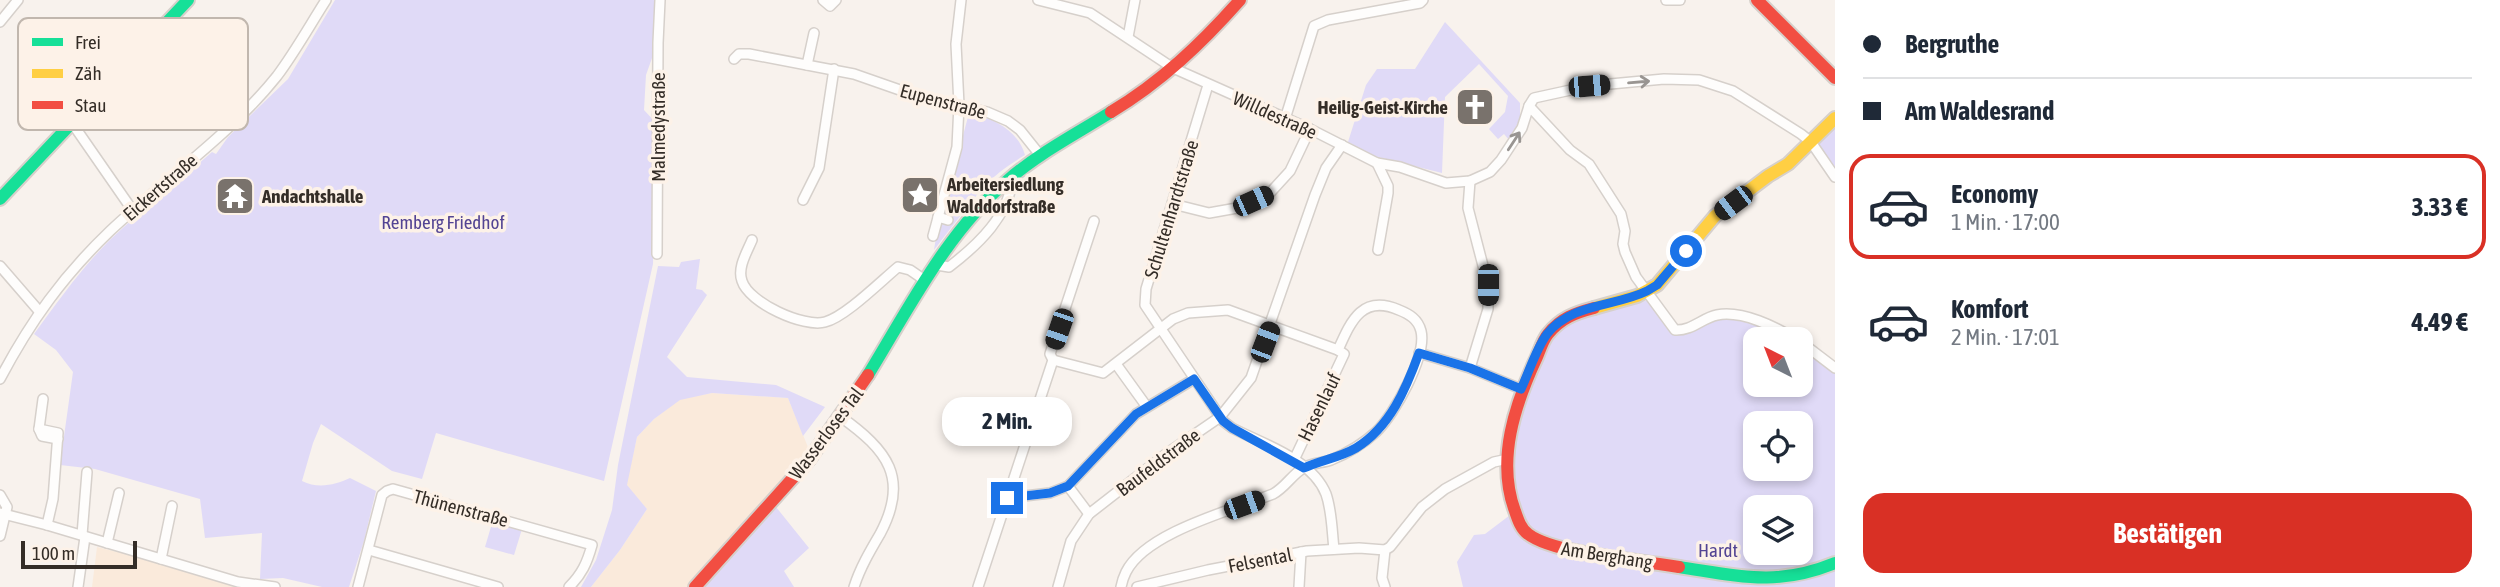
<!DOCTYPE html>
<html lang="de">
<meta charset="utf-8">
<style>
body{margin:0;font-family:"Asap Condensed",sans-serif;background:#f6f6f7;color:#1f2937;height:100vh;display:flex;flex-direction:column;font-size:26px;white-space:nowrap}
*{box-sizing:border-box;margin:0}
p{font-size:23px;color:#747a83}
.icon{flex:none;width:38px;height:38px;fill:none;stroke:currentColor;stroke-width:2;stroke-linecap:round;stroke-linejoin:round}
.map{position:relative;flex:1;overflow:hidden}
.panel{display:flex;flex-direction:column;background:#fff;width:665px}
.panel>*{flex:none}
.top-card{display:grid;align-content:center;height:154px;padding:0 28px;background:#fff}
.needle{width:46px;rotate:318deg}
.buttons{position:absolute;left:1743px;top:327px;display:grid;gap:14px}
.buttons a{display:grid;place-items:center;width:70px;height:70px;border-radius:14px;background:#fff;box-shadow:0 4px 10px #0003;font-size:35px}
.scale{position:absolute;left:21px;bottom:18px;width:116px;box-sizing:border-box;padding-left:7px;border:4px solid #342d27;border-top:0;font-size:19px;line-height:24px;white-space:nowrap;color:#342d27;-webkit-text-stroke:5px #fdf2e8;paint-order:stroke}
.end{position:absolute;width:32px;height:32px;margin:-16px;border:9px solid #1a73e8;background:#fff;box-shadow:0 0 0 4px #fff}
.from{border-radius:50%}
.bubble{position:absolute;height:49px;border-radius:21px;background:#fff;box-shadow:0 4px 10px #0003;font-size:23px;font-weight:700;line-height:49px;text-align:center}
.car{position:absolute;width:21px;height:42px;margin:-21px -10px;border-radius:9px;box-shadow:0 0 5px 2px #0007;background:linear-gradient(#222 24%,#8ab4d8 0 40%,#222 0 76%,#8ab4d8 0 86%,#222 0)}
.top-card b{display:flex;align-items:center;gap:24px;height:66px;font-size:26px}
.top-card b+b{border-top:2px solid #e0e1e3}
.top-card i{width:18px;height:18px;background:#1f2937}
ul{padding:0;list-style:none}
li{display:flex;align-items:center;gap:21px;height:105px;margin:0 14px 10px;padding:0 14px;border:4px solid transparent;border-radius:21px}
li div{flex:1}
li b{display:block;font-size:26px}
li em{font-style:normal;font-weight:700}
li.active{border-color:#d93025}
li>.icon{width:63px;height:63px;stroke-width:1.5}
.action{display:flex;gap:14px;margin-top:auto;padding:14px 28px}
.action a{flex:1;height:80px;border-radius:21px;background:#d93025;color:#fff;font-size:28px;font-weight:700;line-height:80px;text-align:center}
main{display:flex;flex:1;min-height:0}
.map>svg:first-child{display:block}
</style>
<main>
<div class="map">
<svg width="1835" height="587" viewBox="0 0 1835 587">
<rect width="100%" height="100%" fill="#f8f2ed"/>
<g fill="#faeadb">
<path d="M712,393L788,398L812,457L695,587H591L620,550L647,509L626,485L637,437L654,419L680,399Z"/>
<path d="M97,547L171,565L231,583L236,587H92Z"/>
</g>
<g fill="#e0daf7" fill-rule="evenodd">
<path d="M335,0H660L657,44L646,75L644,110L657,124L653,264L604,481L436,433L422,479L392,471L321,424L313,443L302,481C318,489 335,485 350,478L376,491L364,541L349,587H322L283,578L260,579L262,533L205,538L200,499L95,469L60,465L73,372L56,350L34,334C62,296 89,257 125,226C153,200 184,177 212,152L216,154L228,137L288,79Z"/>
<path d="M1445,22L1520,103V119L1509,140L1504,134L1498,139L1489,129L1505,112L1508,96L1479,64L1445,97L1442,173L1374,156L1348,142L1366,85L1377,69H1415Z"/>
<path d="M969,113C993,118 1018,130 1025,155C999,171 985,182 968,207L964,204L958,211L961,215L934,250L938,225L949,224L943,211Z"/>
<path d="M1835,118V175L1811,142Z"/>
<path d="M700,259L696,289L702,290L707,295L667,357L687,377L776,385L825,407L803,436L788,398L712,393L680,400L654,419L637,437L627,485L647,509L620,550L591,587H581L596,560L612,510L618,465L658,266L679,267L681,262Z"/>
<path d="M1650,300L1672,330C1689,326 1709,318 1727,318C1749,318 1772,331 1791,339L1755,340V385H1801V345L1821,359L1835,374V587H1463L1457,562L1474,535L1485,534L1518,509L1512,443L1524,400L1549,337L1582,313ZM1755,424H1801V469H1755ZM1755,508H1801V553H1755Z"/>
<path d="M772,502L809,548L784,571L794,587H695Z"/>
<path d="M493,520L522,529L514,555L485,547Z"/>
</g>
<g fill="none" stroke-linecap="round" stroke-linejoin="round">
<g stroke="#d6d0cb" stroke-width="12">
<g id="street">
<path d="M823,0L830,6L836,0"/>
<path d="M1038,0L1090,13L1173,68L1310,129L1377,163L1400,167L1446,183L1470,181L1490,172L1501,160L1522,128L1529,106L1534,98L1589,86L1664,79L1699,80L1733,91L1801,134L1811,142L1835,177"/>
<path d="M1666,0H1680"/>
<path d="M0,22L18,0"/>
<path d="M160,30L246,109"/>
<path d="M1128,37L1135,0"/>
<path d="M734,59L739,54H749L854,74L917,96L987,112L1008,121L1020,130L1040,155"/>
<path d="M807,65L814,33"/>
<path d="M1208,85L1146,289L1145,305L1223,421L1232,428C1263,444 1312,459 1326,494C1332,511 1332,532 1334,549"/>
<path d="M1529,106L1570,150L1589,164L1621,214L1625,231L1623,244L1625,252L1636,277L1675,330C1692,331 1702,318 1717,315C1742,310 1776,327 1797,340"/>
<path d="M1285,119L1314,26L1328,20L1420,3L1423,0"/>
<path d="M72,123L133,211"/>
<path d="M1377,163L1388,186V193L1378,250"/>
<path d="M803,200L819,168L834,69"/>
<path d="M1173,204L1209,213L1237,208L1269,194L1290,171L1310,129"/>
<path d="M938,217L948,220"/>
<path d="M933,236L957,147L959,105L956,44L961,0"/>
<path d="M752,240C747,252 737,268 742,281C749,303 804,328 825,322C845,317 880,282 898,267L910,270L926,281"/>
<path d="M657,254L658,43L660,0"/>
<path d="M937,265L949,267C979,244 1010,215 1013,175"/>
<path d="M0,266L39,311"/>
<path d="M1801,342L1835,368"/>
<path d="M1419,353L1470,368L1521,389"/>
<path d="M1053,360L1103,373L1173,319L1188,313L1228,310L1338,350"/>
<path d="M1116,364L1147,407"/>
<path d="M1470,368L1488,309V285L1468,208L1470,181"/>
<path d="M0,379C30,322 63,276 110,231C165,179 230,135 277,76C295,52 310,25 326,0"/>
<path d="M43,399L39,429L58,433L53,499L47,525"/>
<path d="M841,417C887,450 910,478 880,534C870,551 860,568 854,587"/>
<path d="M39,429L42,436L58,439"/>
<path d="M1068,486L1089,514"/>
<path d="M0,495L7,507L0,536"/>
<path d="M1007,498L1050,493L1068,486L1136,414L1194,379"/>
<path d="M0,513L47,525L238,582L275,587"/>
<path d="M82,535L87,472"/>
<path d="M107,543L119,493"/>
<path d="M369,550L498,587"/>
<path d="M161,559L172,506"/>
<path d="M78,587L85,537"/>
<path d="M358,587L382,495L387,491L393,489L592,545C587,563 582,574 569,587"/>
<path d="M978,587L1053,360L1050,354L1094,221"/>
<path d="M1058,587L1071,541L1089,514L1166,454L1220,417L1251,378L1315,195L1326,168L1342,145"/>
<path d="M1121,587C1122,582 1124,576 1126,572C1146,532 1233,510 1273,494C1286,487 1292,474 1305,467C1313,463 1322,463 1331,460C1348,453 1363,444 1376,432C1394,415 1427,356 1421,331C1418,319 1409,314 1399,310C1362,294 1351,321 1338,350L1344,354L1294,460"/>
<path d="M1137,587L1208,570L1307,551L1359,548L1385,550"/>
<path d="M1299,587L1301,552"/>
<path d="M1385,587L1382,578L1385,550L1390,547L1422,507L1445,489L1494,462L1508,459"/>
</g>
</g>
<g stroke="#d6d0cb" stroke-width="16">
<g id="fast">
<path d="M0,199L188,0"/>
<path d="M868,375C909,308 947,232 1008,180C1039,153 1076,134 1111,112"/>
<path d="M1679,567C1739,576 1776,587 1835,563"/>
</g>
</g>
<g stroke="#d6d0cb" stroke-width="16">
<path id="slow" d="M1594,308L1637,296L1657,285L1715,216L1768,176L1788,164L1835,118"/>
</g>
<g stroke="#d6d0cb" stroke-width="16">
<g id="jam">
<path d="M1757,0L1835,78"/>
<path d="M1111,112C1161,82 1201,44 1240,0"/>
<path d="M1594,308C1575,313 1561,318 1548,334C1543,340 1540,350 1537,357C1515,404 1496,460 1515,511C1518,520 1521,529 1528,534C1554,554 1643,561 1679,567"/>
<path d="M695,587L809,460L868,375"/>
</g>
</g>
<use href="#street" stroke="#fefdfc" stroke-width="9"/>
<use href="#fast" stroke="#16e098" stroke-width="12"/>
<use href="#slow" stroke="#ffcf43" stroke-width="12"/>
<use href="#jam" stroke="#f24e42" stroke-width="12"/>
</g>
<defs><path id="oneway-shaft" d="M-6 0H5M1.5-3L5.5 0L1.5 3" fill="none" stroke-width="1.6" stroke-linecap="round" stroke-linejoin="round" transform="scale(1.75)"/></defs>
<g stroke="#999592">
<use href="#oneway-shaft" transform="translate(1639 82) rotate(-5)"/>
<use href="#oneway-shaft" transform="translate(1514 141) rotate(-57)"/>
</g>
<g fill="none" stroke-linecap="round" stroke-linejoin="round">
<path stroke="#1a73e8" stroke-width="9" d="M1007,498L1050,493L1068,486L1136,414L1194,379L1223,421L1232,428L1304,468C1321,460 1339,458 1356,448C1390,427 1406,389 1419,353L1470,368L1521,389C1529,372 1536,349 1547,334C1572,303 1614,307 1647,291L1657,285L1686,251"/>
</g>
<defs>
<g id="church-square" transform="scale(2.0125)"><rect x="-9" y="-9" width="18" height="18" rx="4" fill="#79726c" stroke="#fdf2e8"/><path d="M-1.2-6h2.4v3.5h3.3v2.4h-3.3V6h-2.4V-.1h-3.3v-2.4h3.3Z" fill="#fff"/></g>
<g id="sight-square" transform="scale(2.0125)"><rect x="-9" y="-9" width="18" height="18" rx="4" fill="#79726c" stroke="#fdf2e8"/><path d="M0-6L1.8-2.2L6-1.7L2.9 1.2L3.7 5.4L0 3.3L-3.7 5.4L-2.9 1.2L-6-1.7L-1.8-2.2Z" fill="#fff"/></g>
<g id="temple-square" transform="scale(2.0125)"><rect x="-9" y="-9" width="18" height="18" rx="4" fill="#79726c" stroke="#fdf2e8"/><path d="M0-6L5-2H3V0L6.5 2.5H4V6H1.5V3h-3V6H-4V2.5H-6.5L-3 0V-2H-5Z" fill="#fff"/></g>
</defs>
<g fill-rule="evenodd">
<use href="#church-square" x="1475" y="107"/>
<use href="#sight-square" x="920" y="195"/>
<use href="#temple-square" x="235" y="196"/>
</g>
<g text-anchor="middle" stroke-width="7" stroke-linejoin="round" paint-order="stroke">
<g font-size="19" fill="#342d27" stroke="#fdf2e8">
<text transform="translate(943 101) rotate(15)" y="7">Eupenstraße</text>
<text transform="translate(1275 115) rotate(24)" y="7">Willdestraße</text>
<text transform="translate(658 127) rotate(-90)" y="7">Malmedystraße</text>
<text transform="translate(160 187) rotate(-41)" y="7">Eickertstraße</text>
<text transform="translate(1171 209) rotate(-73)" y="7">Schultenhardtstraße</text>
<text transform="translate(1319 407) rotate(-64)" y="7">Hasenlauf</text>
<text transform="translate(826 433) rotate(-53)" y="7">Wasserloses Tal</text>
<text transform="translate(1158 462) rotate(-37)" y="7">Baufeldstraße</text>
<text transform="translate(461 508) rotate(15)" y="7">Thünenstraße</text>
<text transform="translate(1607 555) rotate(9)" y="7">Am Berghang</text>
<text transform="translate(1260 560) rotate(-11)" y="7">Felsental</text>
</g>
<g font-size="19" font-weight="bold" fill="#342d27" stroke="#fdf2e8" text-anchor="start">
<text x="1448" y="114" text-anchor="end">Heilig-Geist-Kirche</text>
<text x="947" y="191">Arbeitersiedlung<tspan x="947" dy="22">Walddorfstraße</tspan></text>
<text x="262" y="203">Andachtshalle</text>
</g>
<g font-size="19" fill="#534493" stroke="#fdf2e8">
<text x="443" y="229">Remberg Friedhof</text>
<text x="1718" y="557">Hardt</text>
</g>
</g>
<rect x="18" y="18" width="230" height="112" rx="10" fill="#fdf2e8" stroke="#c1b7ae" stroke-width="2"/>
<rect x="32" y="38" width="31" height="8" fill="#16e098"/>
<rect x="32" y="69" width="31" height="9" fill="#ffcf43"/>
<rect x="32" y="101" width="31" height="8" fill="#f24e42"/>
<g font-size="19" fill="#342d27">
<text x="75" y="49">Frei</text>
<text x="75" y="80">Zäh</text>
<text x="75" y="112">Stau</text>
</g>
</svg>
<div class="buttons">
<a><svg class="needle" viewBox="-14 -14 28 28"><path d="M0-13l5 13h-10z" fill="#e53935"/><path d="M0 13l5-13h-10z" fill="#747a83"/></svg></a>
<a><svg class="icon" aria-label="locate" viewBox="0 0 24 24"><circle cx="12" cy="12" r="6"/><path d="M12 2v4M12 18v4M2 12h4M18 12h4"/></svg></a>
<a><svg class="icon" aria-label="layers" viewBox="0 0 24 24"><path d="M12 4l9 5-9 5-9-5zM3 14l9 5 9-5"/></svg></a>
</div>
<div class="scale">100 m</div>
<i class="end from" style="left:1686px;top:251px"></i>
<i class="end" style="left:1007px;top:498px"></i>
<div class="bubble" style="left:942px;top:397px;width:130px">2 Min.</div>
<i class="car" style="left:1589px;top:86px;rotate:85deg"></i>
<i class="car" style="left:1253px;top:201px;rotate:66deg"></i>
<i class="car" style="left:1733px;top:203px;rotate:233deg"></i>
<i class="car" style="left:1488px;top:285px;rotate:180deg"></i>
<i class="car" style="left:1059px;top:329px;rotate:199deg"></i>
<i class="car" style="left:1265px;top:342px;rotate:21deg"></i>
<i class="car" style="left:1244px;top:505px;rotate:70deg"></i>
</div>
<section class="panel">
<div class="top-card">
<b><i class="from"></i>Bergruthe</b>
<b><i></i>Am Waldesrand</b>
</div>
<ul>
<li class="active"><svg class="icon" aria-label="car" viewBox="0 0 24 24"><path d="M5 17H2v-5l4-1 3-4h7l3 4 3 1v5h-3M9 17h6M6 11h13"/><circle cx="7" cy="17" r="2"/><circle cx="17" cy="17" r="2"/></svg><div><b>Economy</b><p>1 Min. · 17:00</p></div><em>3.33 €</em></li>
<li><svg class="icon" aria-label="car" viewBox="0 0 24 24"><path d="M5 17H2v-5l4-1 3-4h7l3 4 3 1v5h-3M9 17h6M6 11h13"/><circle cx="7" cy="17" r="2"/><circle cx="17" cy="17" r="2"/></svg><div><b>Komfort</b><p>2 Min. · 17:01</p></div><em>4.49 €</em></li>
</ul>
<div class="action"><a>Bestätigen</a></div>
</section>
</main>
